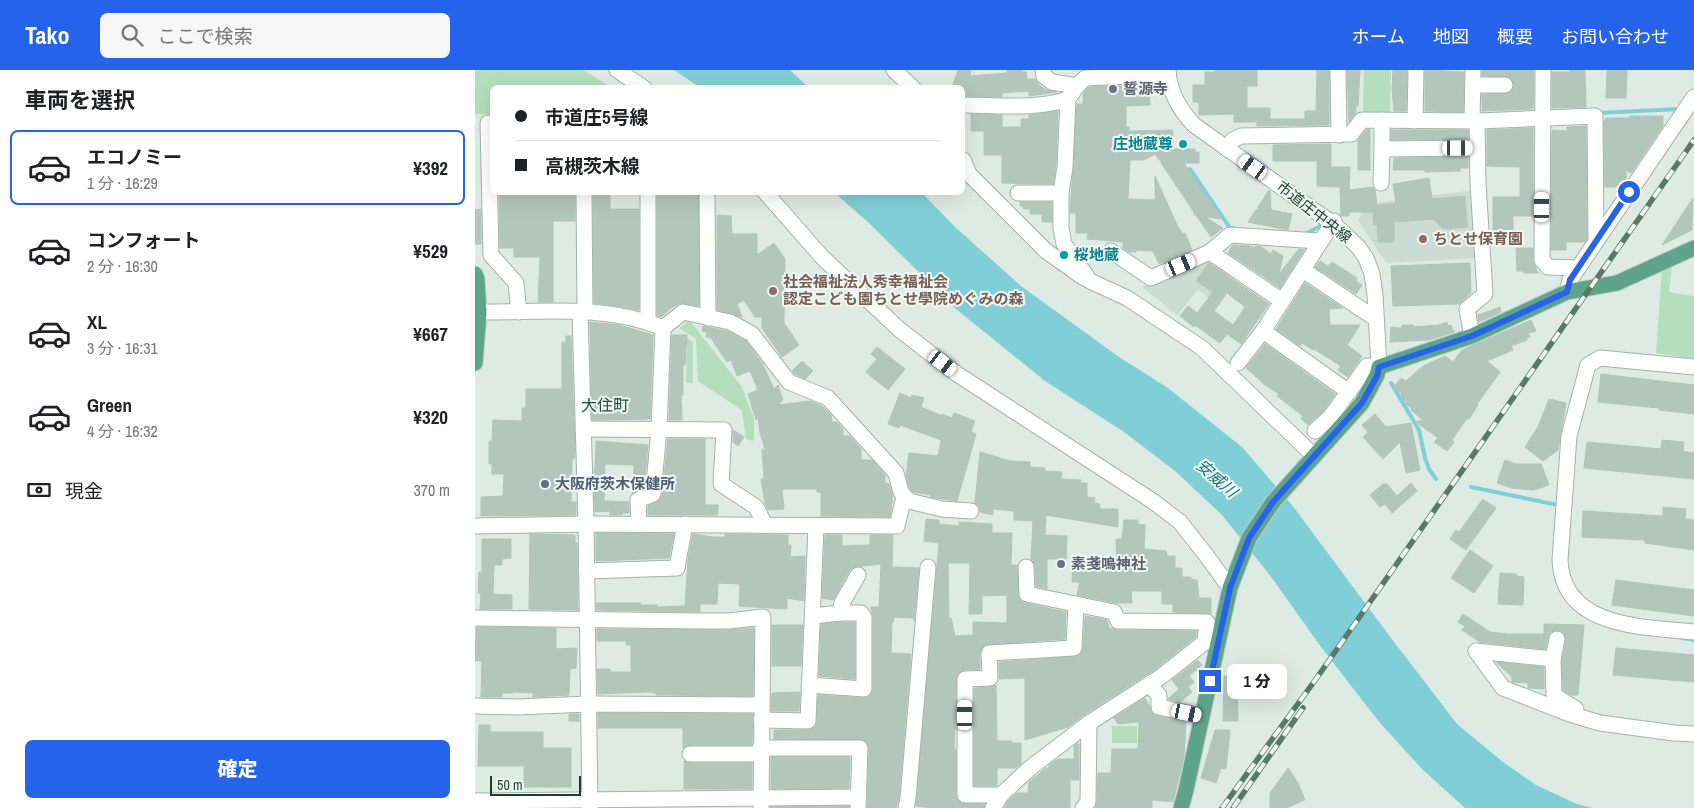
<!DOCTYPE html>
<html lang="ja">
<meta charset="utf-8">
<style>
body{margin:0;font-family:"Archivo Narrow","Noto Sans JP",sans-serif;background:#f6f6f6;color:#202124;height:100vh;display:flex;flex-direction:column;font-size:19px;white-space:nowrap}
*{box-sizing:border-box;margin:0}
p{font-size:16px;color:#757577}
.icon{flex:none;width:28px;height:28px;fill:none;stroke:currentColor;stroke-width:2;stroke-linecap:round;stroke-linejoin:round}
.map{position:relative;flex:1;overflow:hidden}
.panel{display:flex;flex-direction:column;background:#fff;width:475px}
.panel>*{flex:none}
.guide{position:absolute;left:15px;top:15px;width:475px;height:110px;border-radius:8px;box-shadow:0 5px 20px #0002;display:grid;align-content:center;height:110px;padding:0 25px;background:#fff}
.scale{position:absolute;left:15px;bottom:12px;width:91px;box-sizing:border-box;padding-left:5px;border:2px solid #1e3c31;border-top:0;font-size:14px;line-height:18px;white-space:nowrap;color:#1e3c31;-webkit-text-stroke:4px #eef7f2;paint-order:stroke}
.end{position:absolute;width:22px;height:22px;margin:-11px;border:6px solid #2563eb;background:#fff;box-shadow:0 0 0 2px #fff}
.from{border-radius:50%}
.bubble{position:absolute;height:35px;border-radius:8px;background:#fff;box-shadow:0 5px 20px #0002;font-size:16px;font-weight:800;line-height:35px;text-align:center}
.car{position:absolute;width:15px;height:30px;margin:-15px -8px;border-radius:6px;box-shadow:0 0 4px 1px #0007;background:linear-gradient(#fff 24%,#345 0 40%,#fff 0 76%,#345 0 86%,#fff 0)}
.guide b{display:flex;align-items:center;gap:18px;height:48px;font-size:19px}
.guide b+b{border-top:1px solid #e0e0e0}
.guide i{width:12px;height:12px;background:#202124}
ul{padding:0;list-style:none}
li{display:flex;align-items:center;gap:15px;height:75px;margin:0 10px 8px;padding:0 15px;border:2px solid transparent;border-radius:8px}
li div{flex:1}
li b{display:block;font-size:19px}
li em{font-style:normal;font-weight:800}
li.selected{border-color:#2563eb}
li>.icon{width:45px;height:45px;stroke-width:1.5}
h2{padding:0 25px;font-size:22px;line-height:60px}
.pay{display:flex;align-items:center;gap:12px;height:55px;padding:0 25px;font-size:19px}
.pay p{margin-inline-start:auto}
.primary-button{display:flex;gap:10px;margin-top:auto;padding:10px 25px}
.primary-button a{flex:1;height:58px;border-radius:8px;background:#2563eb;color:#fff;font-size:20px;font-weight:800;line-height:58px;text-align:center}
header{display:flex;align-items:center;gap:30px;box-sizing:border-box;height:70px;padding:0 25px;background:#2563eb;color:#fff}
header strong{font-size:24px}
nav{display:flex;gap:28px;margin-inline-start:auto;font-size:18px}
.search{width:350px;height:45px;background:#f6f6f6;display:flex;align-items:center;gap:12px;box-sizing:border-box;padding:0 18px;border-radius:8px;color:#757577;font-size:19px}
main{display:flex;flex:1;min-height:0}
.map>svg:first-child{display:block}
</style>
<header>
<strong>Tako</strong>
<div class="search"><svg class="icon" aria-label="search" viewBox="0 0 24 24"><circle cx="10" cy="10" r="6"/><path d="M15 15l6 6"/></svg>ここで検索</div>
<nav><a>ホーム</a><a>地図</a><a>概要</a><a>お問い合わせ</a></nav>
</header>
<main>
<section class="panel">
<h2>車両を選択</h2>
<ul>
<li class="selected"><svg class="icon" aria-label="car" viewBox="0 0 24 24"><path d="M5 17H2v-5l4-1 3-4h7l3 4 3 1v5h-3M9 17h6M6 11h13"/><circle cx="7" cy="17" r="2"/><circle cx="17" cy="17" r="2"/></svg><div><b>エコノミー</b><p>1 分 · 16:29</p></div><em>¥392</em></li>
<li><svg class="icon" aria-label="car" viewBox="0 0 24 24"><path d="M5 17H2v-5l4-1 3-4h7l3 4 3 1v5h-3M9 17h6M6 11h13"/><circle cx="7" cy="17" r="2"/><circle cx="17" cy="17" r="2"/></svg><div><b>コンフォート</b><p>2 分 · 16:30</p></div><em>¥529</em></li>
<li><svg class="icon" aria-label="car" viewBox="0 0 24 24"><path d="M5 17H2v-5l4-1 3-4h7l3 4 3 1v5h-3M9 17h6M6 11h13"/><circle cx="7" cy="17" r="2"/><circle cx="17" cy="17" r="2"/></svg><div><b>XL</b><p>3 分 · 16:31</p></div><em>¥667</em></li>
<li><svg class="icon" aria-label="car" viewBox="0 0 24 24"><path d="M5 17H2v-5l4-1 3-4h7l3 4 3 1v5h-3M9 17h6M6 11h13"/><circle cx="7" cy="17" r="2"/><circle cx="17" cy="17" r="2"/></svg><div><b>Green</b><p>4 分 · 16:32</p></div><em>¥320</em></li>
</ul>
<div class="pay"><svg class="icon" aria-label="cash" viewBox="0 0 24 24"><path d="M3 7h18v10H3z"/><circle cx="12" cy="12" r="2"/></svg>現金<p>370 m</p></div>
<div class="primary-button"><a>確定</a></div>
</section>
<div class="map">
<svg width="1219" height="738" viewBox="0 0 1219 738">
<rect width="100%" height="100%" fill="#deebe4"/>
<g fill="#ccdbd3">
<path d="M1000,120L1001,188L911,193L883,150L891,134Z"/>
<path d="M737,187L763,203L741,233L723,220L702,245L667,217Z"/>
</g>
<g fill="#b4debc">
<path d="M0,0H108L136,17L18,18L17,44H0Z"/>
<path d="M889,0H916L915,44H888Z"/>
<path d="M1197,195L1194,222L1219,226V289L1181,283L1187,200Z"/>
<path d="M215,251L267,317L279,349V371L271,369L267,340L223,311L221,269L204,258Z"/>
<path d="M212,268L218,272V313H211Z"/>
<rect x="637" y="656" width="25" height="17"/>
</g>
<g fill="#80cfd6">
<path d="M199,0H315L333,17H224Z"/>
<path d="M360,123H447L480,157L546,216L644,287L693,318L767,377L817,435L916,568L982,654L1028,692L1061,715L1102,734L1117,738H990L947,699L905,653L846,577L797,508L747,445L700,401L649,362L570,311L481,239L395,154Z"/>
</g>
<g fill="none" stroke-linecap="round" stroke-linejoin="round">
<g stroke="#80cfd6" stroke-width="4">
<path d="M1122,43L1205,39"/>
<path d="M715,99L755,158H759"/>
<path d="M830,164L844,157L849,152"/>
<path d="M916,313L944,360L950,388L954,399L961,409"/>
<path d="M996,417L1083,435"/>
<path d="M1207,568L1219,570"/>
</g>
</g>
<g fill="#b3c6bd" stroke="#b0c5ba" fill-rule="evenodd">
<path d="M483,0H496L495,6L532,3V0H547L548,2H551L552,9H560L563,14L571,20L582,22L554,26V21L527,23V27L488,26V18H477Z"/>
<path d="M740,0H782V16H772V38H795V49H830V41H841L842,0H854V55L782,56V52H759V44L724,45V32H718V15H730V2H740Z"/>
<path d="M872,0H885L883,36H881V43L874,52Z"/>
<path d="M918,0H932L931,41H919L917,20Z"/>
<path d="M950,0L989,2L988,42L950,41Z"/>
<path d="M1007,0H1059L1058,39L1007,41V24L1034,23L1039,15L1038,11L1034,7L1007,6Z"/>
<path d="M1095,0H1110L1111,37L1077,38V2H1095Z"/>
<path d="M1132,0H1152L1151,28H1131Z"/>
<path d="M674,14L675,35L651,36V57H654V61L698,60V79H720V82H724V93H709L747,149L730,147L748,158L736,167L721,145H719V142L686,93V90H684L680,84L669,90H655L653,129L680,130V106L702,155L708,164L710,163L717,180L684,194L678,181L661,180V182H654L648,178V172L612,169L613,163H601V143H595L602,34H608V24L614,17Z"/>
<path d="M583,41L581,96L578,114L527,113V85H509V61H496V44L527,45V57H546V49H554V45Z"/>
<path d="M1155,46H1188V56L1156,103L1151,100V111L1146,117H1130L1129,52L1131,48H1155Z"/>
<path d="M1111,56L1112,169L1110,172H1091V180H1076L1077,60L1092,61V57Z"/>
<path d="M1058,58V146H1038V169H1018V127H1045V97L1012,96V60Z"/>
<path d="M892,59H895V100H883V70Z"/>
<path d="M916,60H993V69L916,70Z"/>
<path d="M856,74V97H875L874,120L898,117L900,120L902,135L921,133L918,114L954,108L957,129L990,126L992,157L970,159L966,157L959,149L919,152V172H903L902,154L899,155L898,142H874V146H866L865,117L842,116V91H798V75Z"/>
<path d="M993,87V98H985V101L950,102V100H918L919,88Z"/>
<path d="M794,120L795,121L796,140L817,144L813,160L773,152L781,140H783V137Z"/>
<path d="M24,122H100V151H78V232H63L65,187H39V178H25Z"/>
<path d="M182,122L224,123V236L205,233L196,238L186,247L182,246Z"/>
<path d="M118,123H135V139H164V240L119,233Z"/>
<path d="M1218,128L1217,160L1187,175Z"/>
<path d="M545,132H577V152H567V144H555V139H548V136H545Z"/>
<path d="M6,139V174H0V140Z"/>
<path d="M242,145L256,146L257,164H282V185L299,173L310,189L309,253L324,275L307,287L287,258V247H280L269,230L262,234L267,247L242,240Z"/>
<path d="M758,175L775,176L780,178L781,176H785L796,184L798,180L808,186L804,204L824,179L829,180L805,218L753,183Z"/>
<path d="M1041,178H1058V191L1063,203H1049L1048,201H1042Z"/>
<path d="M845,191L853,196L857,192L882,208L881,211L887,215L881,224L840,197Z"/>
<path d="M734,193L794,234L766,274L752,264L745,273L720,255L719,257L705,246L713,236L722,243L738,222L721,211ZM752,223L770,237L758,255L739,241Z"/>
<path d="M995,193L996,223L984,234L918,236L916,196Z"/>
<path d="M830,213L868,238L854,239L855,255H885L872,275L887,286L873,307L863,300L866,296L839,279L838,280L827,273L825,276L801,259Z"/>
<path d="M1025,237L1026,242L1004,252L1003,245Z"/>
<path d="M1056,250L1061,261L1053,263L1055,267L1052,268V270L1036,276L1038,280L1012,291L1025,302L1002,334L1003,335L994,349L992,348L977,370L979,372L972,381L959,372L963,368L941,352L948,350L936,340L937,339L931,334L932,332L925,327L927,324L919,317L926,308L931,311L948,296L970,286L978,292L987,280Z"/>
<path d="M115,252L144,255L178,265L175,349L117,350Z"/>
<path d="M972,252L973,256L976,255L979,262L954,270L915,272L916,257L927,258V255H938V257L964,255Z"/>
<path d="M228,256L252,261L271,271L287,293L299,319L303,315L308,330L303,335L336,331L347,336L356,345L357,352H362L368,359V366H375L386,379V390H397L410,405V413L414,414L418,426L415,447L346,446V422H342V419H307L309,439L293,440L290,433L286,409H289L287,379L291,382L285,363L283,347L281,350L273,324L283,320L275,301L262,306L256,290L252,292L236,268L231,267L232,262L227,261Z"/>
<path d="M197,265H212L210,295H208V325H206L207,350H194Z"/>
<path d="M91,266H96L100,380L99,389L97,388L96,432H101V445L6,446V427L28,426L29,404H17V394H14V371H17L18,350L47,351V338H51V319H87V272H91Z"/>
<path d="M790,274L860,324L849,340L833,355L826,349L828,346L802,326L804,324L786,312V311L771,298Z"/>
<path d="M402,277L430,299L413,320L391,302L402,289L396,284Z"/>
<path d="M327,291L338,301L330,309L320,304L317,301Z"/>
<path d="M1126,304L1219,315V344L1184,340V338L1123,332Z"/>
<path d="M425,323L436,328L437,325L449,328L446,337L467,346V344L477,348L479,343L500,351L496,362L501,364L482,431L455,427L456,425L438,422L434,417L431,405L434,383L463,386L466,370L425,355L424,358L413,354Z"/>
<path d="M1074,329L1091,333L1083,380L1068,391L1050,377L1063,357Z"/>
<path d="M900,344L911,357L936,353L945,400L931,403L925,372L908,389L888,367L893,362L887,355Z"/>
<path d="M258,360L269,367L263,376L258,372Z"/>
<path d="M193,369H230V435H243V445H173V436L182,432L187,425Z"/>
<path d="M1187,370L1209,372L1208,381L1219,383V409L1109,398L1112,372L1186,379Z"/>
<path d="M121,371L173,375L169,417L158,423L159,395L130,394L129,431L154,432V443H147V445H135V441L120,442L119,398H120Z"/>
<path d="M505,382L535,391L555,392V397L570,398L569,401L587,402L586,409L606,410L605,413H612V427L620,428L619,433L625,434L624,439H643V457L571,445L570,465L592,466L591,489H572V519L561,516L560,496L556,489L558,451L539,450V441L518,439V445L505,442L504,436L500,433Z"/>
<path d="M1030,390L1042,394H1066L1074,415L1059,420L1036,418L1022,413Z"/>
<path d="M936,413L942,421L917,443L910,434L905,437L895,425L908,414H912L922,426Z"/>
<path d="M1008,429L1021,438L991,480L975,469L981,460L984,462Z"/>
<path d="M1188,437L1211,439L1210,449L1219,450V480L1170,473V470L1107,467L1108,441L1188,446Z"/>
<path d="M451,449L464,450V454L484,456V452L517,454V463H537L536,495H542L544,529L550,533L591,542L590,569L509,575L505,583V599L489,600L482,605L479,679H481V725L486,733L510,734L509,738H458L441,736L464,473L449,471ZM473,493H495L494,544H507V526L532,525V553L498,552V565L480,566L476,548H474Z"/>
<path d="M649,450H663V454L670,455L669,479L691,481L692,486H700V498H707V507H716V509L722,510L724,528H736V544L698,542V534H687V521H656L657,533H641L602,525L605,512H597L598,489H616V494H622V498L642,499L641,469H647Z"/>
<path d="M121,463L199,464L194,488L121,491Z"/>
<path d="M55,464L100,465V473H102L103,540L54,539Z"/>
<path d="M218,464L238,467H250V464L313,465V475H316L315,487L330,486L329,531L312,528V539L264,536L265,514L243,513L242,534H225V542L122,540L121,533H166V535H182V537L210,536L213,489Z"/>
<path d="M350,465H367V476L395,475V465H417L418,468L417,497L444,498L439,551V548L419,547L418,552H417L416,583L436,584L424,727L421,738H392L394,678L393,673L389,670L299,669V660H333L341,656L342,651L343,625L389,628L394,627L398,620V547L396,537H404L406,494L379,497L375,500L358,530L347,528Z"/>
<path d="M7,469H36V488L27,489V495H19L18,524L37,525V539H5L6,523H3L4,502H7Z"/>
<path d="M995,480L1018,496L999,523L976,508Z"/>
<path d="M1025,503L1041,504V506L1049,507L1048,535L1023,534Z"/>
<path d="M1141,510L1219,520V546L1137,535Z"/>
<path d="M988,544L1015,562L1033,564H1069V554L1109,555L1103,625H1097L1088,620L1087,590L1091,570L1088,562L1083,560L1075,562L1070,579L1005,572L987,560L990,556L983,552Z"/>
<path d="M610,546L632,550L634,558L642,560L721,561V567L682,598L609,645L593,657L550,670V608L524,609V592L603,586L608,578Z"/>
<path d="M366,552H380V609L344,606L346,554Z"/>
<path d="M297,555H328L326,596H297Z"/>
<path d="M1,557L81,558V579L102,578L101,598L95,599L94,625L58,627V623L38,622V623H27V627H6L7,591H0Z"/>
<path d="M279,558L278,626L181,625V623L172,622L123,624L122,599H135V602H156V575H151V571H122V559L254,560Z"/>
<path d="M1141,578L1219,585V612L1138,605Z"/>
<path d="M723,590L727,595L714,606L719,612L713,617L717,622L705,632L693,629L704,619L697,610Z"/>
<path d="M1021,592L1069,597V619L1055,618H1053V613L1037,612V607Z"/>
<path d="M749,606L762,607L763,651H748Z"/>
<path d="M521,615L522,671H537V673H546V694L541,698H522V716H499V618L515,617Z"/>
<path d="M325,622L324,641H296L297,623Z"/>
<path d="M670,628L679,645L711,652L709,687L698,732L677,730V738H620L622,732L623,703H636L637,679H663L664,652L643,654L639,648Z"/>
<path d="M123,643L278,644L277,673L276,675H215L208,678V658H123Z"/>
<rect x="94" y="644" width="10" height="7"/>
<path d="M4,655H15V662H68V678H96V717H49V696H3Z"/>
<path d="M740,660H755L751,699L746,698L741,713L726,708Z"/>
<path d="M602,674H604V710H595V738H529L533,731L542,723H553L554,712L571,698H574V695L583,689H599V676Z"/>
<path d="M296,687H375L374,718L296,719Z"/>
<path d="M209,691L215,693H277V719H209Z"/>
<path d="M813,698L823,713L830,730L811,738H795V723Z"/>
<path d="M374,736V738H295V737Z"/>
</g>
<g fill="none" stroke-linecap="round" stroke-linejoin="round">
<g stroke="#a1b3ab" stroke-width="17">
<g id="minor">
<path d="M142,0L169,18"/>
<path d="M419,0L438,18"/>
<path d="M568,0L569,6L577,12L602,16"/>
<path d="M693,0C694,22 705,40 719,55L857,153L870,164L884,178L891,188L897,204L900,225L904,297L892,296L856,346L840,361"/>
<path d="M863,0L864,65"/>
<path d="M1068,0L1067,190L1073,197L1103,198"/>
<path d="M693,4L610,8L602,16L593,29L590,97L586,123V158L589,174L615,211L652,228L727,278L838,385"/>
<path d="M998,15H1030"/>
<path d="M488,35C520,35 561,40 593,29"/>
<path d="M907,50V79L1002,78"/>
<path d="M940,51L941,0"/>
<path d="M997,51L998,0"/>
<path d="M13,53L16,185L41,213L44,242"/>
<path d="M752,79L758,70L766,66L876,64L887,50L1002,51L1120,46L1121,170"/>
<path d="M488,90L494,104L571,181L609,208"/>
<path d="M906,113L907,79"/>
<path d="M173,122V251"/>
<path d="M290,122L347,187L425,260L482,304L679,432L705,452L731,485L755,518"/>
<path d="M543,123H586"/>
<path d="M109,124L110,242"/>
<path d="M232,127L233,248"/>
<path d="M636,181L676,208L735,182"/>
<path d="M828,200L901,249"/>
<path d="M1092,222L1095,210L1219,27"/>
<path d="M807,231L735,182L755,165L844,171"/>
<path d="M0,241L12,242C71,242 133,235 188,258L208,242L255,252L277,264L314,312L353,328L421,403L426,422L434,431L467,439L496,441"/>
<path d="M105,242L111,454L115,738"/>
<path d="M788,261L874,322"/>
<path d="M997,266L992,239L1010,224L1003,113L1002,51"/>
<path d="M763,293L788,261L859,151"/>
<path d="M1219,297L1125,288L1113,295L1094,366L1085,490C1087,558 1169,557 1219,562"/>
<path d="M108,359L249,360L246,414L281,437L290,455"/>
<path d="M164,454L163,430L178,424L184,360L188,258"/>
<path d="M0,456L111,454L422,456L429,427"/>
<path d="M111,501L202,498L210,454"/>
<path d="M338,546L365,543L367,533L383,505"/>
<path d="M0,548L225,551H254L288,547L286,738"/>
<path d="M1082,569L1078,589L1079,625L1101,639"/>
<path d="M1001,581L1028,618L1095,644L1125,653L1199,663L1219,664"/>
<path d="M1001,581L1078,589"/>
<path d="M334,615L389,619V547L386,543H365"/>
<path d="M674,615L684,625V637L727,646"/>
<path d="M0,636L43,637L113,634L286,635"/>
<path d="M286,650L333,651L341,456"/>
<path d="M285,678H385L383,738"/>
<path d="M215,684H285"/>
<path d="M526,725H490V609L515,608L514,583L599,578L601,534"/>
<path d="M0,731L384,727"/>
<path d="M431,738L433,728L453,497"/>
<path d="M518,738L526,725L555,698L614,653L687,606L730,572L732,552L643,551L639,542L552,524L551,497"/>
<path d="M608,738L613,732L614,653"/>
</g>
</g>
<g stroke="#c0c8c5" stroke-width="17">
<g id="major">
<path d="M0,204L2,209L4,242L0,293"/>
<path d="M706,738L711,720L755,518L774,468L798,432L887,333L902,305L904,297L997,266L1092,222L1142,213L1219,178"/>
</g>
</g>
<use href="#minor" stroke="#fff" stroke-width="15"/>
<use href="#major" stroke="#5ea48d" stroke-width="15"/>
<g stroke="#58786d" stroke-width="5.5">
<g id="rail">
<path d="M747,738L841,609L1219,70"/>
<path d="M758,738L828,638"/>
</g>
</g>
<use href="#rail" stroke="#eef7f2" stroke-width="4" stroke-dasharray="11" stroke-linecap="butt"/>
</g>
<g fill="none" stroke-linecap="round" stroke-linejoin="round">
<path stroke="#2563eb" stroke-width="6" d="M735,611L755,518L774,468L798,432L887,333L902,306L904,297L997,266L1092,222L1095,210L1154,122"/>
</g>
<g fill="#6b7280" stroke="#eef7f2" stroke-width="2">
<circle cx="638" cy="19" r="5"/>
<circle cx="586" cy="494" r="5"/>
</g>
<g fill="#0f9aa8" stroke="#eef7f2" stroke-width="2">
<circle cx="708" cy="74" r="5"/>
<circle cx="589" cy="185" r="5"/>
</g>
<g fill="#8d6e63" stroke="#eef7f2" stroke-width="2">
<circle cx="948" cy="169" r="5"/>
<circle cx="298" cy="221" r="5"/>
</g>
<circle fill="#5c6f8a" stroke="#eef7f2" stroke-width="2" cx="70" cy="414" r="5"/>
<g text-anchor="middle" stroke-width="4" stroke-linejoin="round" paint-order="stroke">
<g font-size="15" font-weight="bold" fill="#5b616d" stroke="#eef7f2" text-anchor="start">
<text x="648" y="24">誓源寺</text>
<text x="596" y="499">素戔嗚神社</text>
</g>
<g font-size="15" font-weight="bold" fill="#0d838f" stroke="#eef7f2" text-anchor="end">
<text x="698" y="79">庄地蔵尊</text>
<text x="599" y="190" text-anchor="start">桜地蔵</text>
</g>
<g font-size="15" fill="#1e3c31" stroke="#eef7f2">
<text transform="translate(839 142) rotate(38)" y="5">市道庄中央線</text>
</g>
<g font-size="15" font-weight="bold" fill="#785e54" stroke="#eef7f2" text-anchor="start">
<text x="958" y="174">ちとせ保育園</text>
<text x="308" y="217">社会福祉法人秀幸福祉会<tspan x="308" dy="17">認定こども園ちとせ學院めぐみの森</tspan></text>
</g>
<g font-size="15" font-weight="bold" fill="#4e5e75" stroke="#eef7f2" text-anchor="start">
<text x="80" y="419">大阪府茨木保健所</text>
</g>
<g font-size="16" fill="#184f3d" stroke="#eef7f2">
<text x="130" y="341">大住町</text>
</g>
<g font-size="16" font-style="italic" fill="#14737c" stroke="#eef7f2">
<text transform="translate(742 408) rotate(41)" y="6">安威川</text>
</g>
</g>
</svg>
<div class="scale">50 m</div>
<i class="end from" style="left:1154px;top:122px"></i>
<i class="end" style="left:735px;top:611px"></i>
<div class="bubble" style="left:752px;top:594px;width:60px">1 分</div>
<i class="car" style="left:983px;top:78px;rotate:90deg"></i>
<i class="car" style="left:778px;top:97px;rotate:305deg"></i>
<i class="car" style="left:1067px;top:137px;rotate:0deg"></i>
<i class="car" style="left:706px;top:195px;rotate:67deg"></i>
<i class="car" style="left:468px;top:293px;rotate:127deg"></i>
<i class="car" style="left:712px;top:643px;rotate:102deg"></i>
<i class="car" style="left:490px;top:645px;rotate:0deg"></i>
<div class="guide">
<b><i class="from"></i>市道庄5号線</b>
<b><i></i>高槻茨木線</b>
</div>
</div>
</main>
